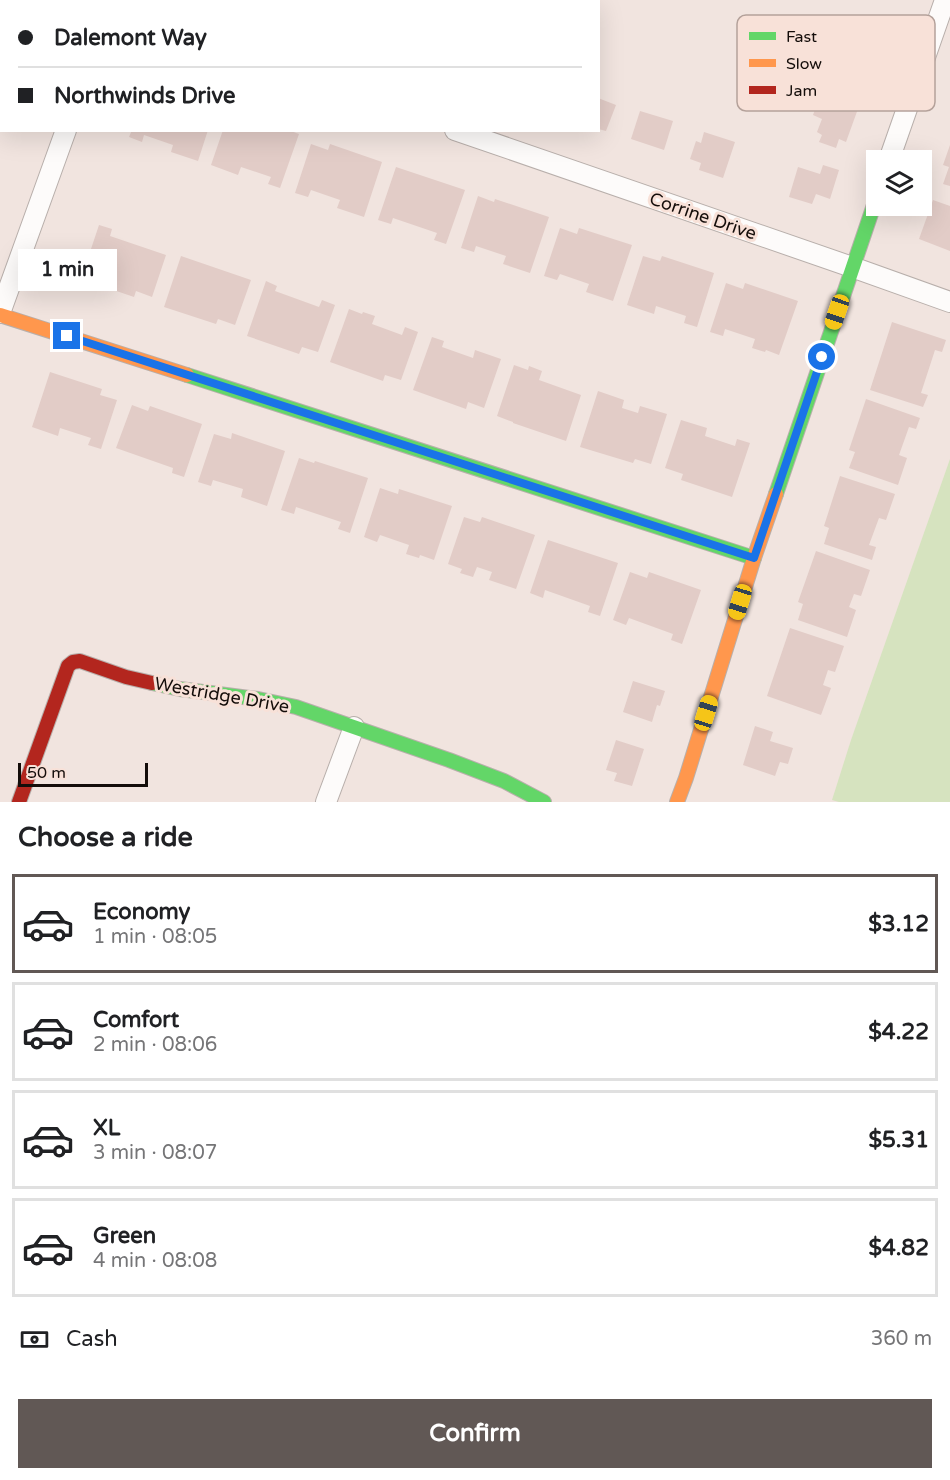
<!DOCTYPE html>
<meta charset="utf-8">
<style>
body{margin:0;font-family:"Varela Round",sans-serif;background:#f2f2f2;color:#202124;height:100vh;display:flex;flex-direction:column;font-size:22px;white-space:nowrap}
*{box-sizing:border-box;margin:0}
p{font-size:20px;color:#757577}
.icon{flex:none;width:33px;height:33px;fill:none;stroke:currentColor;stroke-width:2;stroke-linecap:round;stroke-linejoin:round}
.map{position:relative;height:802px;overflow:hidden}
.panel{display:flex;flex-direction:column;background:#fff;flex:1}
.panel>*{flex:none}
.top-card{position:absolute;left:0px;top:0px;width:600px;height:132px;box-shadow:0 6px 24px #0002;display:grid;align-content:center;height:132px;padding:0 18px;background:#fff}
.buttons{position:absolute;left:866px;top:150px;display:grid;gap:12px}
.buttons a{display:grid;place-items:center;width:66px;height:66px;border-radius:0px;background:#fff;box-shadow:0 6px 24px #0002;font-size:30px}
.scale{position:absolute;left:18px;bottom:15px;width:130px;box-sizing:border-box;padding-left:6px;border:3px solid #140d0a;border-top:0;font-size:16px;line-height:21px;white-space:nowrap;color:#140d0a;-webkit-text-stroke:4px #f8e1d8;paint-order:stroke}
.end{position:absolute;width:27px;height:27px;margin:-14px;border:8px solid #1a73e8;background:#fff;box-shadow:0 0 0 3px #fff}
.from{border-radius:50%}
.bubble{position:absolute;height:42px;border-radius:0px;background:#fff;box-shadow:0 6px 24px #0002;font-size:20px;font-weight:700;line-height:42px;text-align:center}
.car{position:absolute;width:18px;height:36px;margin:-18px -9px;border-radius:8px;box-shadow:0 0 4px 2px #0007;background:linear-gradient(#f5c518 24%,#345 0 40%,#f5c518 0 76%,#345 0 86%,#f5c518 0)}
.top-card b{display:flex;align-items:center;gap:21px;height:57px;font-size:22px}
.top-card b+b{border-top:2px solid #e0e0e0}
.top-card i{width:15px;height:15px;background:#202124}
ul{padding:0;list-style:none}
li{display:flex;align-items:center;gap:18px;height:99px;margin:0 12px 9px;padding:0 6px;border:3px solid #e0e0e0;border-radius:0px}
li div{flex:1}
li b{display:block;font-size:22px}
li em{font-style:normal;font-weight:700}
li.active{border-color:#615855}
li>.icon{width:54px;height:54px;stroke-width:1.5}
h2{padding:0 18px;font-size:27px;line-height:72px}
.pay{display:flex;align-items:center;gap:15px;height:66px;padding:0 18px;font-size:22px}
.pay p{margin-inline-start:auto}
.action{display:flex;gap:12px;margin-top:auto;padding:12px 18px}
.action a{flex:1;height:69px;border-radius:0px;background:#615855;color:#fff;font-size:24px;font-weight:700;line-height:69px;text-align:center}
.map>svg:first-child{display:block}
</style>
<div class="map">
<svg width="950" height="802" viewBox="0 0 950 802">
<rect width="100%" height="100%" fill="#f1e4df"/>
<path fill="#d6e3bf" d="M950,459V802H839L832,800L851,740Z"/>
<g fill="#e2ccc7">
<path d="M829,95L859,106L846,142L839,139L836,148L819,142L822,135L817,132L822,119L813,115L817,104L825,107Z"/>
<path d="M598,98L616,105L606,131L598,129Z"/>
<path d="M640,111L673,121L664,150L631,139Z"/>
<path d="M132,130H208L198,161L171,152L173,145L144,135L142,142L129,137Z"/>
<path d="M223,130H288L299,134L280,188L268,184L271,177L241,167L238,175L211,165Z"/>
<path d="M704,132L735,142L723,178L699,170L701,163L690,159L696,141L701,143Z"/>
<path d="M311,144L328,150L330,144L382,162L364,217L337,208L340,200L311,190L308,197L295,193Z"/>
<path d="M950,145V186L943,184L949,167L943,165Z"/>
<path d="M823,165L839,170L830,199L816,194L812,204L789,197L798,167L820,174Z"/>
<path d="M396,167L465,190L446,244L434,240L437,233L393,218L391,224L378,220Z"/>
<path d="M478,196L494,202L495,199L549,217L530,273L503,264L506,256L476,246L474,252L461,248Z"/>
<path d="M933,200L950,206V251L919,239Z"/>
<path d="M99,225L112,229L110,236L166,255L152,297L136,291L134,297L81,279Z"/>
<path d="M560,228L577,234L579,228L632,245L613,301L586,292L589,284L560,274L557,280L544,276Z"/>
<path d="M181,256L251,280L235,325L218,319L216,324L164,307Z"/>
<path d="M643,256L660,261L662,256L714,273L697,327L684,323L686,316L656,306L654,314L627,305Z"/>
<path d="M266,281L277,286L275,291L319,307L322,300L335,305L318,352L302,347L299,354L247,336Z"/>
<path d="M726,283L743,289L745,283L798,301L779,355L766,350L765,352L752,348L755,339L725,329L723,336L710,332Z"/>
<path d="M349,309L362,314L363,312L375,316L372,324L402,335L405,327L418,332L401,380L385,375L383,381L330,362Z"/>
<path d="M892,322L946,340L942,352L935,350L921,393L928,395L923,407L870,390Z"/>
<path d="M432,337L444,341L442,347L473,358L475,350L501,359L484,408L468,402L466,409L413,390Z"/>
<path d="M514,365L528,370L529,366L542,371L539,380L581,395L566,441L513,423V422L497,416Z"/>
<path d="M50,372L102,389L100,395L117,400L101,449L88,445L91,438L60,428L58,436L32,427Z"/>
<path d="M598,391L624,400L622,408L638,413L640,406L667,414L651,464L635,459L633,463L580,447Z"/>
<path d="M866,399L920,418L916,429L909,427L899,455L907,458L898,485L849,468L855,452L849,450Z"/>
<path d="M132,405L148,411L150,406L202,424L184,477L172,473L173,468L116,448Z"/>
<path d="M681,420L707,428L705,436L735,446L737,439L750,443L732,497L681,480L683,474L665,468Z"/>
<path d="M232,433L285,451L267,506L241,497L243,489L213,480L211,486L198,482L214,434L231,439Z"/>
<path d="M299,458L314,463L315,461L368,478L350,533L338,529L341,522L296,507L294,514L281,510Z"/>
<path d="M840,476L895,494L886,520L879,518L869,545L876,547L872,560L824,544L829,528L824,526Z"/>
<path d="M380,488L398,494L399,489L452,506L434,560L420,555L419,558L406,554L409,545L380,535L377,542L364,537Z"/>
<path d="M464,517L480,522L482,517L535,535L516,589L489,580L492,572L477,567L473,577L460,573L462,569L448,564Z"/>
<path d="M548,540L618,563L600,616L588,612L590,606L545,590L543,598L530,593Z"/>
<path d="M816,551L870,570L861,596L854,594L849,607L856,610L847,637L798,620L803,604L798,602Z"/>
<path d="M630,572L647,578L649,572L701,590L682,644L671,640L673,634L629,618L626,625L613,620Z"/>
<path d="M790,628L844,646L835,672L828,670L823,685L831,688L821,715L767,696Z"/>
<path d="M633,681L665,691L660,706L657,705L652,722L623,712Z"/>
<path d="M755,726L773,732L770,741L793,748L788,764L780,762L775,776L743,765Z"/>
<path d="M616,740L644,749L632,786L614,781L617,773L606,770Z"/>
</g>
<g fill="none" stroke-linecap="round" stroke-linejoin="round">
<g stroke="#b8afab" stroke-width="22">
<g id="street">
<path d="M108,2V0"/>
<path d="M455,130L852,267L950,302"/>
<path d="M889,160L945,0"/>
<path d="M0,313L66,130"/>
<path d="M326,802L354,727"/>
</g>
</g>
<g stroke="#b8afab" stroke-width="16">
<g id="fast">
<path d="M187,375L754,558"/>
<path d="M776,494L876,199"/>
<path d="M152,683L180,689L258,699L296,707L449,760L504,781L544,802"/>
</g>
</g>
<g stroke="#b8afab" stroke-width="16">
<g id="slow">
<path d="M0,315L187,375"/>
<path d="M677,802L686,778L754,558L776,494"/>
</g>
</g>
<g stroke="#b8afab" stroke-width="16">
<path id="jam" d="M19,802L68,666L73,662L80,661L126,677L152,683"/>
</g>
<use href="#street" stroke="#fdfbfa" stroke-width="20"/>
<use href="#fast" stroke="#63d668" stroke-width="14"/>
<use href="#slow" stroke="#ff974d" stroke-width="14"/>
<use href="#jam" stroke="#b3261e" stroke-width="14"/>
</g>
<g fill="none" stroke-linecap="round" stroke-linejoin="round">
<path stroke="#1a73e8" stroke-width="8" d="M67,336L754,558L822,357"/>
</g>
<g text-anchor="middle" stroke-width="6" stroke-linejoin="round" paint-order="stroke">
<g font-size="18" fill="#140d0a" stroke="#f8e1d8">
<text transform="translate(703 216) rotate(19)" y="6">Corrine Drive</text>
<text transform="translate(222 695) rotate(10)" y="6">Westridge Drive</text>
</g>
</g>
<rect x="737" y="15" width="198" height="96" rx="9" fill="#f8e1d8" stroke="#b4a19a" stroke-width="1.5"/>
<rect x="749" y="32" width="27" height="8" fill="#63d668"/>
<rect x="749" y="59" width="27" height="8" fill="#ff974d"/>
<rect x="749" y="86" width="27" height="8" fill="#b3261e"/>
<g font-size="16" fill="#140d0a">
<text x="786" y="42">Fast</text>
<text x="786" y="69">Slow</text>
<text x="786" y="96">Jam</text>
</g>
</svg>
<div class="buttons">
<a><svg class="icon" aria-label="layers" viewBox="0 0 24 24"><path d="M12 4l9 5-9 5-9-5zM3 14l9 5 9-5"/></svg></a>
</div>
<div class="scale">50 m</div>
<i class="end from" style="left:822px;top:357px"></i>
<i class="end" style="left:67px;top:336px"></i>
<div class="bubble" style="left:18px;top:249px;width:99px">1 min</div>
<i class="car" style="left:837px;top:312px;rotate:199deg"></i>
<i class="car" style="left:740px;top:602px;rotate:197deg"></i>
<i class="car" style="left:706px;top:713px;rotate:17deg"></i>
<div class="top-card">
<b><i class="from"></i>Dalemont Way</b>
<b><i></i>Northwinds Drive</b>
</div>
</div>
<section class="panel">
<h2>Choose a ride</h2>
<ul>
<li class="active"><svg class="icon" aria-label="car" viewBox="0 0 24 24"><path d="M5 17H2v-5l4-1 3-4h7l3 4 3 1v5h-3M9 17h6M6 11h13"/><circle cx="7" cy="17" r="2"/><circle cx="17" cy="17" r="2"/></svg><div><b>Economy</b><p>1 min · 08:05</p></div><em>$3.12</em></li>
<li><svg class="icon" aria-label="car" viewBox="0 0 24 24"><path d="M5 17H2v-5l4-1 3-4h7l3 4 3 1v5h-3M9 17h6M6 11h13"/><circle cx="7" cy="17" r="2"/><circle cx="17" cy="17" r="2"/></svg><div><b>Comfort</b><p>2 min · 08:06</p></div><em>$4.22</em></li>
<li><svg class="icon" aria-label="car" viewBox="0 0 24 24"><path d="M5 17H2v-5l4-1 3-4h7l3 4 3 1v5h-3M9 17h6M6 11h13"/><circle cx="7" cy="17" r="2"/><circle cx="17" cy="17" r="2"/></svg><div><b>XL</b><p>3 min · 08:07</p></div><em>$5.31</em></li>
<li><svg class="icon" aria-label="car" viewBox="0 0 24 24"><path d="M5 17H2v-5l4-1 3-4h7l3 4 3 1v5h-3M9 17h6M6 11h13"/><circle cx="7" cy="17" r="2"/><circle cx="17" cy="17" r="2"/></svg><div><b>Green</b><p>4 min · 08:08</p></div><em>$4.82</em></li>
</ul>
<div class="pay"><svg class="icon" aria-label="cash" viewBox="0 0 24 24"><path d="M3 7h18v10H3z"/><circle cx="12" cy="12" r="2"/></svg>Cash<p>360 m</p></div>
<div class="action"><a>Confirm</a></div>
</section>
